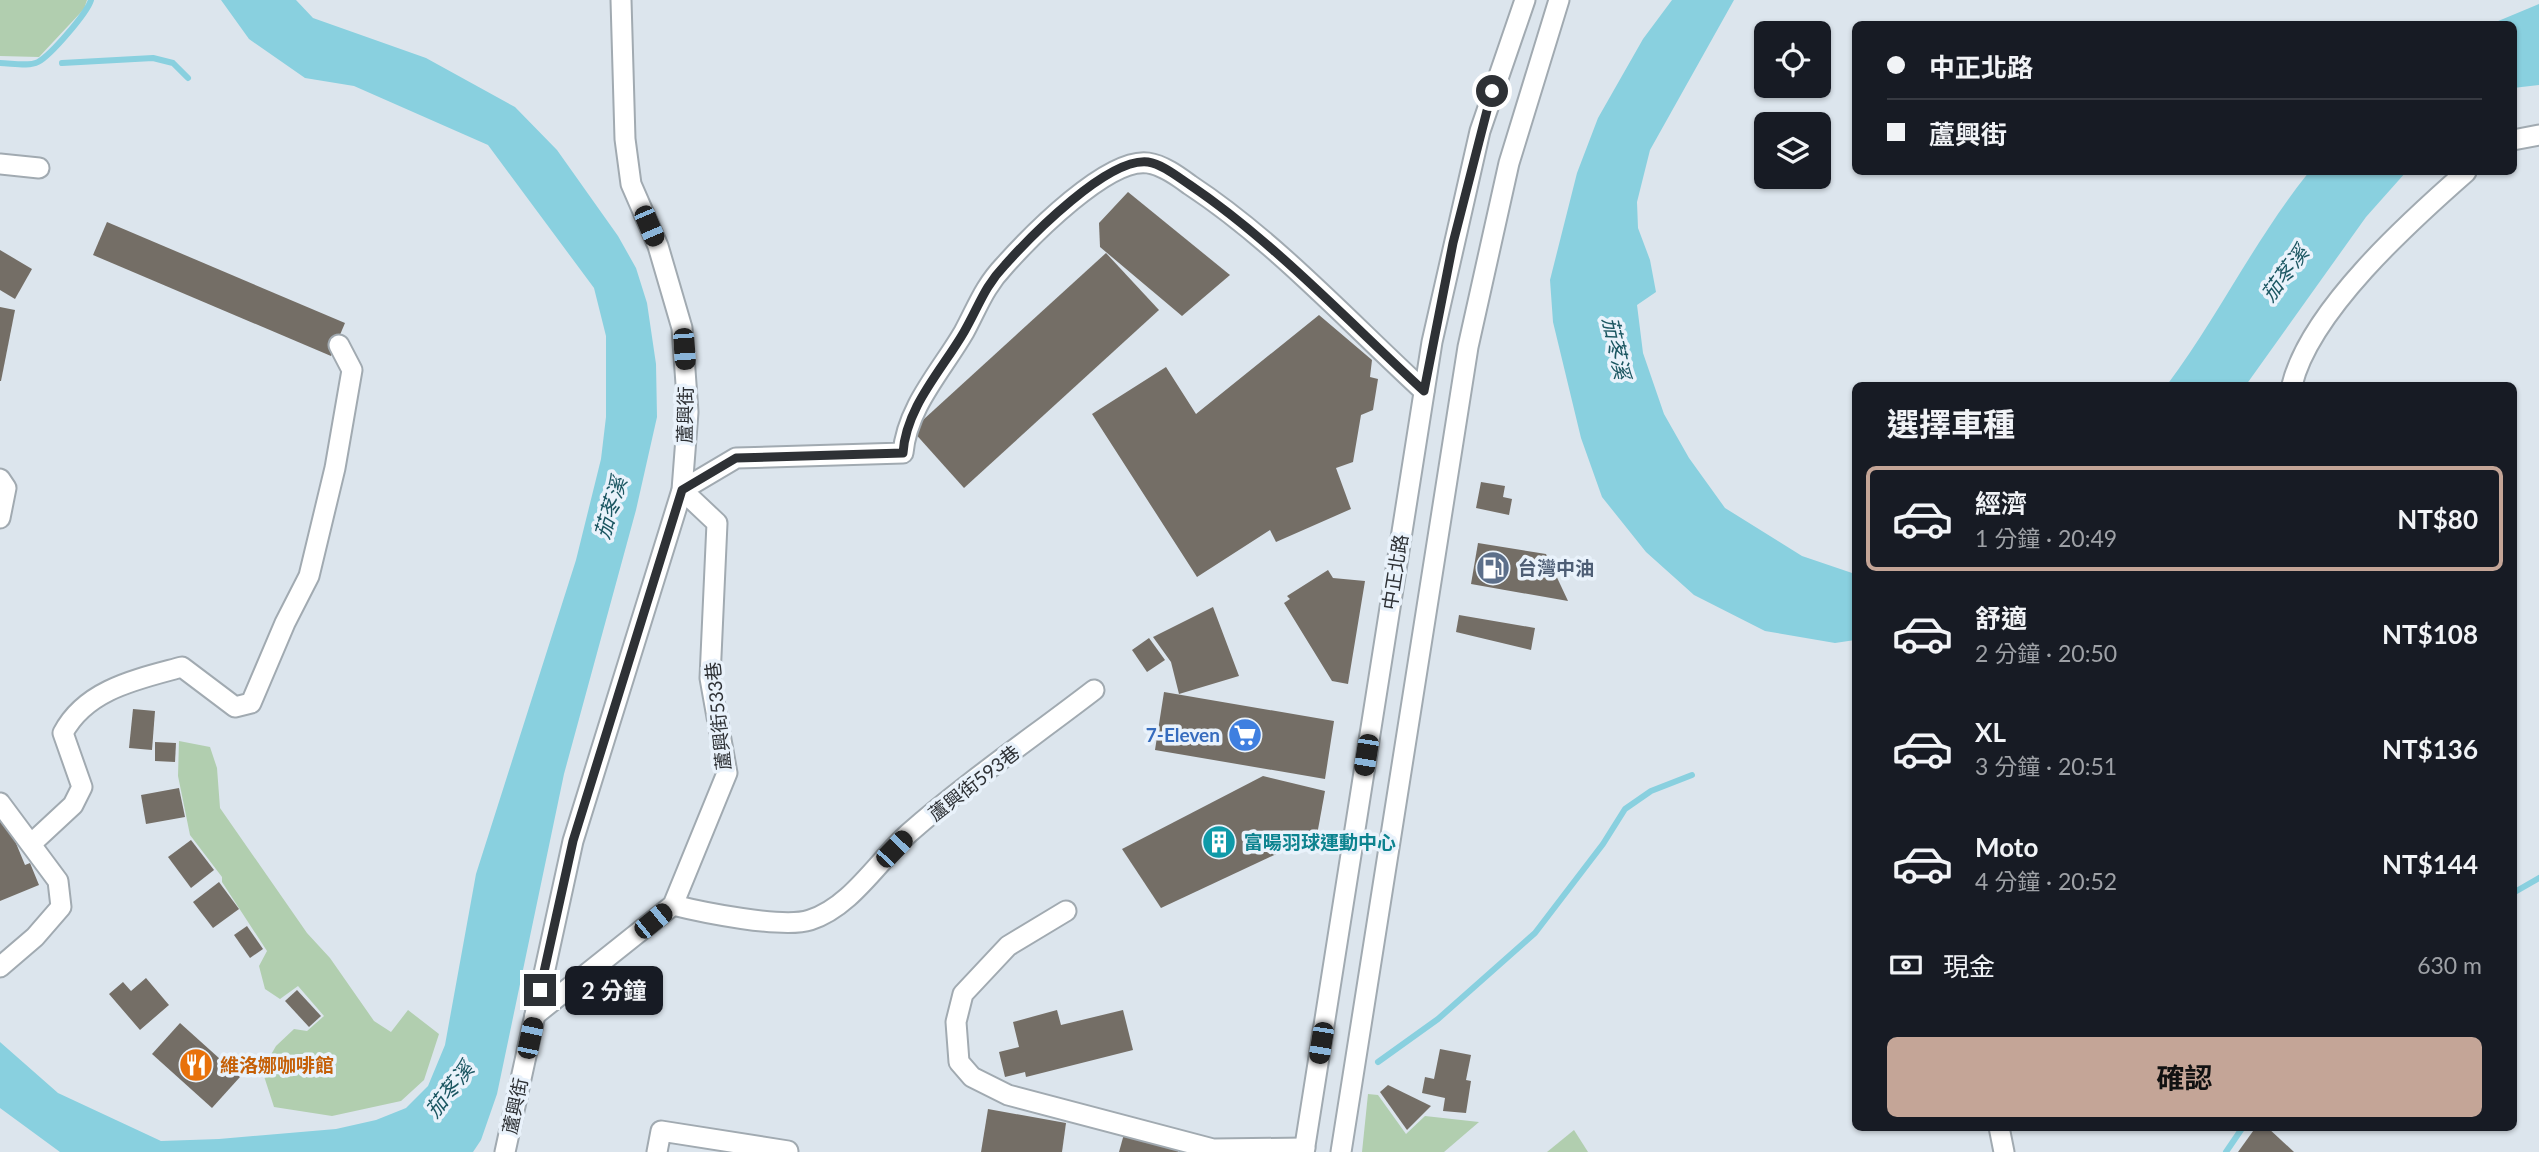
<!DOCTYPE html>
<html lang="zh-TW">
<meta charset="utf-8">
<style>
body{margin:0;font-family:Lato,"Noto Sans TC",sans-serif;background:#242831;color:#f1f3f6;height:100vh;display:flex;flex-direction:column;font-size:26px;white-space:nowrap}
*{box-sizing:border-box;margin:0}
p{font-size:23px;color:#9ea1a6}
.icon{flex:none;width:38px;height:38px;fill:none;stroke:currentColor;stroke-width:2;stroke-linecap:round;stroke-linejoin:round}
.map{position:relative;flex:1;overflow:hidden}
.details{position:absolute;left:1852px;top:382px;width:665px;height:749px;display:flex;flex-direction:column;background:#171b24;border-radius:10px;box-shadow:0 2px 5px #0004}
.details>*{flex:none}
.hud{position:absolute;left:1852px;top:21px;width:665px;height:154px;border-radius:10px;box-shadow:0 2px 5px #0004;display:grid;align-content:center;height:154px;padding:0 35px;background:#171b24}
.tools{position:absolute;left:1754px;top:21px;display:grid;gap:14px}
.tools a{display:grid;place-items:center;width:77px;height:77px;border-radius:10px;background:#171b24;box-shadow:0 2px 5px #0004;font-size:35px}
.end{position:absolute;width:32px;height:32px;margin:-16px;border:9px solid #2e3135;background:#fff;box-shadow:0 0 0 4px #fff}
.from{border-radius:50%}
.bubble{position:absolute;height:49px;border-radius:10px;background:#171b24;box-shadow:0 2px 5px #0004;font-size:23px;font-weight:700;line-height:49px;text-align:center}
.car{position:absolute;width:21px;height:42px;margin:-21px -10px;border-radius:9px;box-shadow:0 0 5px 2px #0007;background:linear-gradient(#222 24%,#8ab4d8 0 40%,#222 0 76%,#8ab4d8 0 86%,#222 0)}
.hud b{display:flex;align-items:center;gap:24px;height:66px;font-size:26px}
.hud b+b{border-top:2px solid #363941}
.hud i{width:18px;height:18px;background:#f1f3f6}
ul{padding:0;list-style:none}
li{display:flex;align-items:center;gap:21px;height:105px;margin:0 14px 10px;padding:0 21px;border:4px solid transparent;border-radius:10px}
li div{flex:1}
li b{display:block;font-size:26px}
li em{font-style:normal;font-weight:700}
li.current{border-color:#c4a597}
li>.icon{width:63px;height:63px;stroke-width:1.5}
h2{padding:0 35px;font-size:32px;line-height:84px}
.pay{display:flex;align-items:center;gap:18px;height:77px;padding:0 35px;font-size:26px}
.pay p{margin-inline-start:auto}
.action{display:flex;gap:14px;margin-top:auto;padding:14px 35px}
.action a{flex:1;height:80px;border-radius:10px;background:#c4a597;color:#111;font-size:28px;font-weight:700;line-height:80px;text-align:center}
.map>svg:first-child{display:block}
</style>
<div class="map">
<svg width="2539" height="1152" viewBox="0 0 2539 1152">
<rect width="100%" height="100%" fill="#dce5ed"/>
<g fill="#b1ceaf">
<path d="M0,0H87L84,9L39,57L0,56Z"/>
<path d="M179,741L210,747L217,768L220,808L307,933L330,958L374,1021L391,1032L408,1010L439,1034L424,1080L401,1101L332,1116L274,1107L262,1070L276,1046L294,1029L307,1031L324,1016L298,986L280,999L265,989L259,966L267,951L222,882V877L190,835L178,776Z"/>
<path d="M1368,1094L1378,1095L1406,1134L1425,1116L1479,1122L1444,1152H1362Z"/>
<path d="M1574,1130L1588,1152H1547Z"/>
</g>
<g fill="#89d0df">
<path d="M221,0H296L313,18L426,58L515,107L557,150L618,236L636,268L647,303L656,364L657,417L636,510L564,774L497,1094L481,1140L473,1152H60L0,1108V1042L58,1093L161,1141L219,1139L336,1129L376,1120L406,1108L428,1086L445,1045L476,874L576,560L601,459L606,417V336L594,288L488,145L354,86L305,78L249,39Z"/>
<path d="M1672,0H1734L1650,150L1637,202L1638,228L1650,260L1656,292L1637,305L1643,353L1664,414L1689,458L1725,508L1802,556L1855,574V640L1835,643L1765,631L1694,595L1646,552L1602,497L1581,438L1553,322L1550,280L1577,173L1598,118L1643,39Z"/>
<path d="M2539,4V85L2513,88V24H2491Z"/>
<path d="M2309,172H2406L2366,217L2246,385H2167C2218,317 2255,239 2309,172Z"/>
</g>
<g fill="none" stroke-linecap="round" stroke-linejoin="round">
<g stroke="#89d0df" stroke-width="6">
<path d="M0,63C11,63 29,67 38,62C51,55 87,13 91,0"/>
<path d="M62,63L153,58L173,63L188,78"/>
<path d="M2513,893L2539,878"/>
<path d="M1378,1062L1438,1019L1535,933L1603,844L1625,809L1651,791L1692,775"/>
<path d="M2226,1152L2243,1127"/>
</g>
</g>
<g fill="#746e66">
<path d="M1128,192L1230,275L1182,316L1100,247L1099,223Z"/>
<path d="M107,222L345,323L331,356L93,255Z"/>
<path d="M0,250L32,269L15,299L0,290Z"/>
<path d="M1106,253L1159,310L964,488L912,430Z"/>
<path d="M0,307L15,310L1,381H0Z"/>
<path d="M1319,315L1372,360L1370,377L1378,379L1373,410L1361,415L1353,462L1336,468L1351,509L1276,542L1270,530L1197,577L1092,414L1166,367L1196,414Z"/>
<path d="M1481,482L1505,486L1503,497L1512,499L1509,515L1476,508Z"/>
<path d="M1478,543L1546,554L1568,601L1471,584Z"/>
<path d="M1328,570L1333,578L1365,581L1348,684L1332,681L1284,603L1290,599L1287,596Z"/>
<path d="M1213,607L1239,676L1179,694L1171,662L1153,637Z"/>
<path d="M1459,615L1535,628L1531,650L1456,632Z"/>
<path d="M1149,638L1165,660L1147,672L1132,650Z"/>
<path d="M1164,692L1334,721L1325,779L1155,750Z"/>
<path d="M133,709L155,711L152,750L129,748Z"/>
<path d="M155,742L176,743L175,762L155,761Z"/>
<path d="M1263,776L1325,791L1317,835L1161,908L1122,849Z"/>
<path d="M179,788L185,817L146,824L141,795Z"/>
<path d="M6,819L25,865L30,863L39,885L0,901V821Z"/>
<path d="M191,840L214,870L191,888L168,857Z"/>
<path d="M219,882L239,909L213,928L193,902Z"/>
<path d="M247,926L263,949L250,958L234,935Z"/>
<path d="M146,978L169,1005L140,1030L109,994L123,982L131,991Z"/>
<path d="M297,990L321,1016L309,1027L285,1001Z"/>
<path d="M1057,1010L1061,1025L1123,1010L1133,1050L1026,1077L1025,1072L1005,1077L999,1052L1019,1047L1013,1022Z"/>
<path d="M180,1023L240,1077L212,1108L152,1054Z"/>
<path d="M1440,1049L1471,1055L1466,1080L1471,1081L1466,1113L1443,1111L1445,1098L1422,1093L1425,1077L1434,1079Z"/>
<path d="M1388,1085L1431,1106L1407,1130L1380,1092Z"/>
<path d="M988,1109L1066,1123L1062,1152H981Z"/>
<path d="M2256,1127H2267L2294,1152H2238Z"/>
<path d="M1124,1134L1179,1147L1178,1152H1119Z"/>
</g>
<g fill="none" stroke-linecap="round" stroke-linejoin="round">
<g stroke="#a1aab1" stroke-width="23">
<g id="minor">
<path d="M2513,140L2539,135"/>
<path d="M0,164L39,168"/>
<path d="M2292,385C2310,311 2409,222 2466,172"/>
<path d="M0,479L6,488L0,518"/>
<path d="M0,803L58,881L61,907L35,937L0,967"/>
<path d="M31,844L73,805L82,787L63,733C86,689 138,679 182,667L235,707L251,703L285,623L309,576L335,468L352,370L339,345"/>
<path d="M673,905C701,912 783,929 810,920C851,907 878,861 909,833C967,782 1033,737 1094,690"/>
<path d="M1066,911L1008,946L963,994L956,1022L959,1062L972,1077L1008,1095L1213,1149L1305,1148"/>
<path d="M535,1015L673,905L727,773L710,678L717,523L682,490L736,458L903,453C907,407 942,370 964,332C978,306 984,287 1005,265C1031,236 1108,157 1148,163C1163,165 1179,177 1190,185C1275,241 1349,322 1424,391"/>
<path d="M1999,1127L2004,1152"/>
<path d="M505,1152L573,841L682,490L688,412L682,328L658,246L631,184L625,139L621,0"/>
<path d="M657,1152L661,1131L788,1151"/>
<path d="M1304,1152L1432,342L1480,131L1525,0"/>
<path d="M1341,1152L1468,347L1509,163L1559,0"/>
</g>
</g>
<use href="#minor" stroke="#fff" stroke-width="19"/>
</g>
<g fill="none" stroke-linecap="round" stroke-linejoin="round">
<path stroke="#2e3135" stroke-width="9" d="M540,990L573,841L682,490L736,458L903,453C906,407 942,370 964,332C979,306 984,287 1005,265C1031,236 1108,157 1148,162C1162,164 1178,177 1190,185C1273,241 1350,323 1424,391L1453,243L1492,91"/>
</g>
<defs>
<g id="fuel-disc" transform="scale(1.75)"><circle r="9.5" fill="#5c6f8a" stroke="#e9f2fb"/><path d="M-5.5-6h7V0h2V4h1.3V-2.5L3-4.5l.8-.8L6-3V5H2.5V1h-1V6h-7ZM-4.2-4.7v3.2H.2V-4.7Z" fill="#fff"/></g>
<g id="supermarket-disc" transform="scale(1.75)"><circle r="9.5" fill="#3f7fe0" stroke="#e9f2fb"/><path d="M-6-5.5h2.5l.6 2H6L4.5 2H-2.5L-4.4-4H-6ZM-1.5 3.2a1.3 1.3 0 1 0 .1 0ZM3 3.2a1.3 1.3 0 1 0 .1 0Z" fill="#fff"/></g>
<g id="building-disc" transform="scale(1.75)"><circle r="9.5" fill="#0f9aa8" stroke="#e9f2fb"/><path d="M-4-6H4V6H1V3H-1V6H-4ZM-2.5-4.3h1.7v1.8h-1.7ZM.8-4.3h1.7v1.8H.8ZM-2.5-1h1.7V.8h-1.7ZM.8-1h1.7V.8H.8Z" fill="#fff"/></g>
<g id="restaurant-disc" transform="scale(1.75)"><circle r="9.5" fill="#e8710a" stroke="#e9f2fb"/><path d="M-5-6h1v4h1v-4h1v4h1v-4h1v5L-1.5 .5V6h-2V.5L-5-1ZM5-6V6H3V1.5H1.5Q1.5-4 5-6Z" fill="#fff"/></g>
</defs>
<g fill-rule="evenodd">
<use href="#fuel-disc" x="1493" y="568"/>
<use href="#supermarket-disc" x="1245" y="735"/>
<use href="#building-disc" x="1219" y="842"/>
<use href="#restaurant-disc" x="196" y="1065"/>
</g>
<g text-anchor="middle" stroke-width="7" stroke-linejoin="round" paint-order="stroke">
<g font-size="19" fill="#2e3135" stroke="#e9f2fb">
<text transform="translate(685 415) rotate(-89)" y="7">蘆興街</text>
<text transform="translate(1395 572) rotate(-81)" y="7">中正北路</text>
<text transform="translate(718 716) rotate(-96)" y="7">蘆興街533巷</text>
<text transform="translate(974 783) rotate(-38)" y="7">蘆興街593巷</text>
<text transform="translate(515 1106) rotate(-78)" y="7">蘆興街</text>
</g>
<g font-size="19" font-weight="bold" fill="#4e5e75" stroke="#e9f2fb" text-anchor="start">
<text x="1518" y="575">台灣中油</text>
</g>
<g font-size="19" font-weight="bold" fill="#366cbe" stroke="#e9f2fb" text-anchor="end">
<text x="1220" y="742">7-Eleven</text>
</g>
<g font-size="19" font-weight="bold" fill="#0d838f" stroke="#e9f2fb" text-anchor="start">
<text x="1244" y="849">富暘羽球運動中心</text>
</g>
<g font-size="19" font-weight="bold" fill="#c56008" stroke="#e9f2fb" text-anchor="start">
<text x="220" y="1072">維洛娜咖啡館</text>
</g>
<g font-size="21" font-style="italic" fill="#1b5661" stroke="#e9f2fb">
<text transform="translate(2285 274) rotate(-53)" y="7">茄苳溪</text>
<text transform="translate(1616 348) rotate(78)" y="7">茄苳溪</text>
<text transform="translate(611 508) rotate(-73)" y="7">茄苳溪</text>
<text transform="translate(450 1090) rotate(-52)" y="7">茄苳溪</text>
</g>
</g>
</svg>
<div class="tools">
<a><svg class="icon" aria-label="locate" viewBox="0 0 24 24"><circle cx="12" cy="12" r="6"/><path d="M12 2v4M12 18v4M2 12h4M18 12h4"/></svg></a>
<a><svg class="icon" aria-label="layers" viewBox="0 0 24 24"><path d="M12 4l9 5-9 5-9-5zM3 14l9 5 9-5"/></svg></a>
</div>
<i class="end from" style="left:1492px;top:91px"></i>
<i class="end" style="left:540px;top:990px"></i>
<div class="bubble" style="left:565px;top:966px;width:98px">2 分鐘</div>
<i class="car" style="left:649px;top:226px;rotate:157deg"></i>
<i class="car" style="left:684px;top:349px;rotate:176deg"></i>
<i class="car" style="left:1366px;top:755px;rotate:189deg"></i>
<i class="car" style="left:894px;top:849px;rotate:44deg"></i>
<i class="car" style="left:653px;top:921px;rotate:51deg"></i>
<i class="car" style="left:530px;top:1038px;rotate:12deg"></i>
<i class="car" style="left:1321px;top:1043px;rotate:189deg"></i>
<div class="hud">
<b><i class="from"></i>中正北路</b>
<b><i></i>蘆興街</b>
</div>
<section class="details">
<h2>選擇車種</h2>
<ul>
<li class="current"><svg class="icon" aria-label="car" viewBox="0 0 24 24"><path d="M5 17H2v-5l4-1 3-4h7l3 4 3 1v5h-3M9 17h6M6 11h13"/><circle cx="7" cy="17" r="2"/><circle cx="17" cy="17" r="2"/></svg><div><b>經濟</b><p>1 分鐘 · 20:49</p></div><em>NT$80</em></li>
<li><svg class="icon" aria-label="car" viewBox="0 0 24 24"><path d="M5 17H2v-5l4-1 3-4h7l3 4 3 1v5h-3M9 17h6M6 11h13"/><circle cx="7" cy="17" r="2"/><circle cx="17" cy="17" r="2"/></svg><div><b>舒適</b><p>2 分鐘 · 20:50</p></div><em>NT$108</em></li>
<li><svg class="icon" aria-label="car" viewBox="0 0 24 24"><path d="M5 17H2v-5l4-1 3-4h7l3 4 3 1v5h-3M9 17h6M6 11h13"/><circle cx="7" cy="17" r="2"/><circle cx="17" cy="17" r="2"/></svg><div><b>XL</b><p>3 分鐘 · 20:51</p></div><em>NT$136</em></li>
<li><svg class="icon" aria-label="car" viewBox="0 0 24 24"><path d="M5 17H2v-5l4-1 3-4h7l3 4 3 1v5h-3M9 17h6M6 11h13"/><circle cx="7" cy="17" r="2"/><circle cx="17" cy="17" r="2"/></svg><div><b>Moto</b><p>4 分鐘 · 20:52</p></div><em>NT$144</em></li>
</ul>
<div class="pay"><svg class="icon" aria-label="cash" viewBox="0 0 24 24"><path d="M3 7h18v10H3z"/><circle cx="12" cy="12" r="2"/></svg>現金<p>630 m</p></div>
<div class="action"><a>確認</a></div>
</section>
</div>
